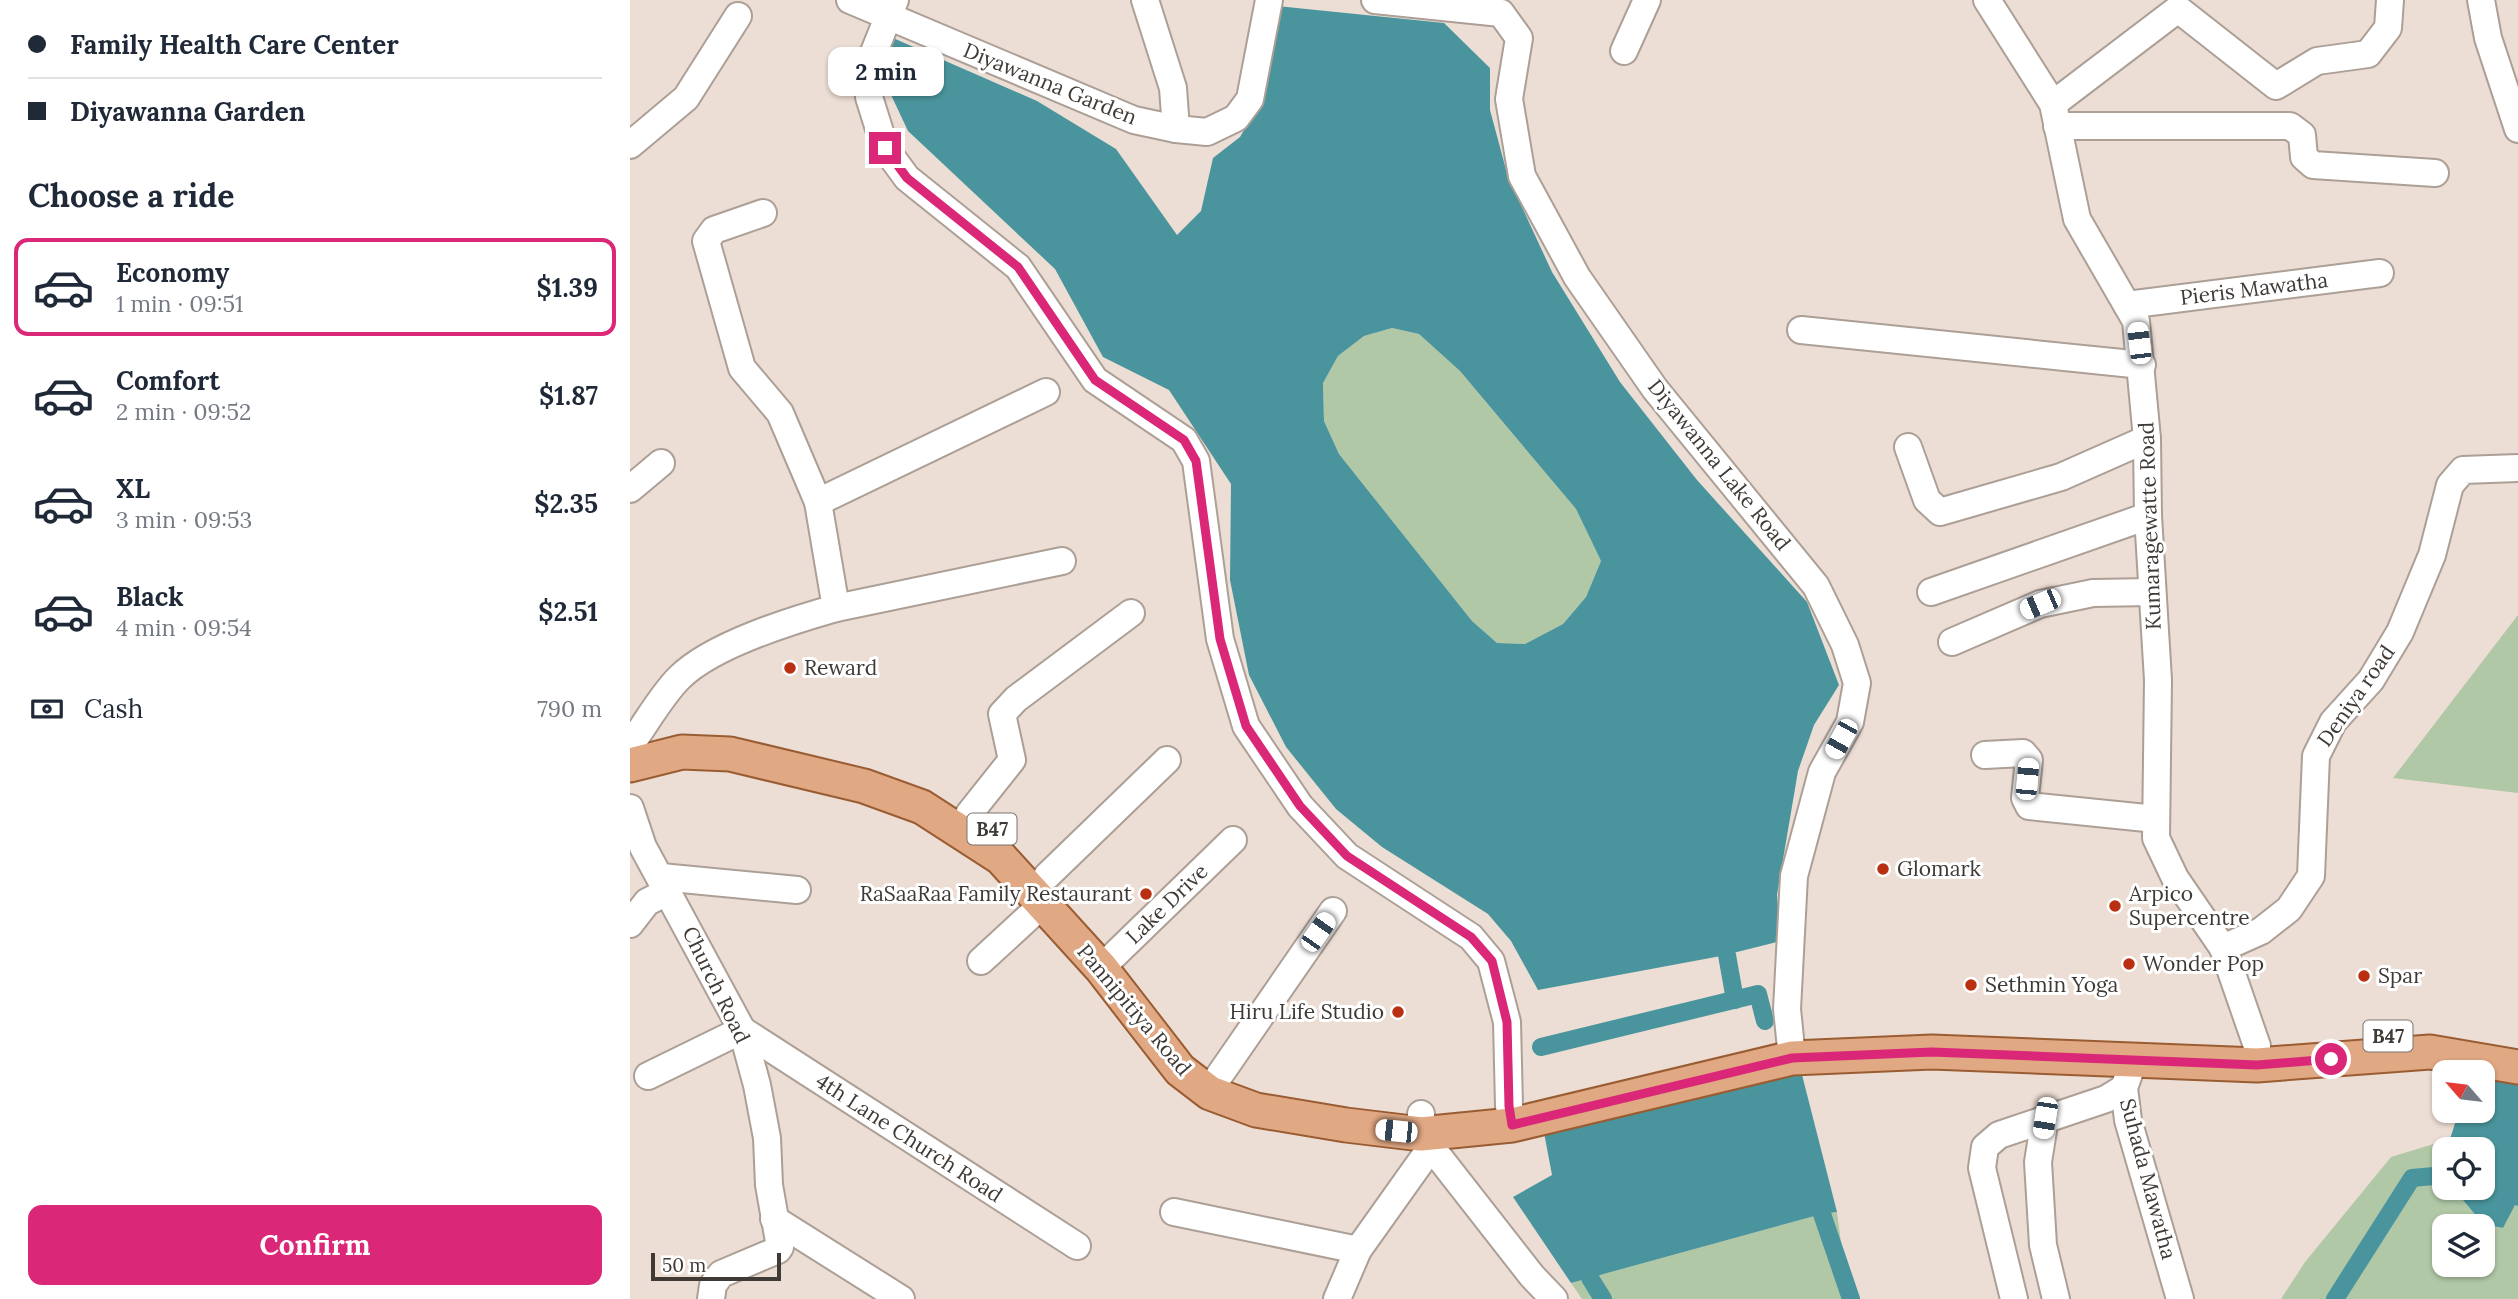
<!DOCTYPE html>
<meta charset="utf-8">
<style>
body{margin:0;font-family:Lora,serif;background:#f6f6f7;color:#1f2937;height:100vh;display:flex;flex-direction:column;font-size:26px;white-space:nowrap}
*{box-sizing:border-box;margin:0}
p{font-size:23px;color:#747a83}
.icon{flex:none;width:38px;height:38px;fill:none;stroke:currentColor;stroke-width:2;stroke-linecap:round;stroke-linejoin:round}
.map{position:relative;flex:1;overflow:hidden}
.sheet{display:flex;flex-direction:column;background:#fff;width:630px}
.sheet>*{flex:none}
.hud{display:grid;align-content:center;height:154px;padding:0 28px;background:#fff}
.needle{width:46px;rotate:298deg}
.fabs{position:absolute;left:1802px;top:1060px;display:grid;gap:14px}
.fabs a{display:grid;place-items:center;width:63px;height:63px;border-radius:14px;background:#fff;box-shadow:0 2px 5px #0004;font-size:35px}
.scale{position:absolute;left:21px;bottom:18px;width:130px;box-sizing:border-box;padding-left:7px;border:4px solid #3f3a36;border-top:0;font-size:19px;line-height:24px;white-space:nowrap;color:#3f3a36;-webkit-text-stroke:5px #fff;paint-order:stroke}
.end{position:absolute;width:32px;height:32px;margin:-16px;border:9px solid #db2777;background:#fff;box-shadow:0 0 0 4px #fff}
.from{border-radius:50%}
.bubble{position:absolute;height:49px;border-radius:14px;background:#fff;box-shadow:0 2px 5px #0004;font-size:23px;font-weight:700;line-height:49px;text-align:center}
.car{position:absolute;width:21px;height:42px;margin:-21px -10px;border-radius:9px;box-shadow:0 0 5px 2px #0007;background:linear-gradient(#fff 24%,#345 0 40%,#fff 0 76%,#345 0 86%,#fff 0)}
.hud b{display:flex;align-items:center;gap:24px;height:66px;font-size:26px}
.hud b+b{border-top:2px solid #e0e1e3}
.hud i{width:18px;height:18px;background:#1f2937}
ul{padding:0;list-style:none}
li{display:flex;align-items:center;gap:21px;height:98px;margin:0 14px 10px;padding:0 14px;border:4px solid transparent;border-radius:14px}
li div{flex:1}
li b{display:block;font-size:26px}
li em{font-style:normal;font-weight:700}
li.active{border-color:#db2777}
li>.icon{width:63px;height:63px;stroke-width:1.5}
h2{padding:0 28px;font-size:32px;line-height:84px}
.pay{display:flex;align-items:center;gap:18px;height:77px;padding:0 28px;font-size:26px}
.pay p{margin-inline-start:auto}
.primary-button{display:flex;gap:14px;margin-top:auto;padding:14px 28px}
.primary-button a{flex:1;height:80px;border-radius:14px;background:#db2777;color:#fff;font-size:28px;font-weight:700;line-height:80px;text-align:center}
main{display:flex;flex:1;min-height:0}
.map>svg:first-child{display:block}
</style>
<main>
<section class="sheet">
<div class="hud">
<b><i class="from"></i>Family Health Care Center</b>
<b><i></i>Diyawanna Garden</b>
</div>
<h2>Choose a ride</h2>
<ul>
<li class="active"><svg class="icon" aria-label="car" viewBox="0 0 24 24"><path d="M5 17H2v-5l4-1 3-4h7l3 4 3 1v5h-3M9 17h6M6 11h13"/><circle cx="7" cy="17" r="2"/><circle cx="17" cy="17" r="2"/></svg><div><b>Economy</b><p>1 min · 09:51</p></div><em>$1.39</em></li>
<li><svg class="icon" aria-label="car" viewBox="0 0 24 24"><path d="M5 17H2v-5l4-1 3-4h7l3 4 3 1v5h-3M9 17h6M6 11h13"/><circle cx="7" cy="17" r="2"/><circle cx="17" cy="17" r="2"/></svg><div><b>Comfort</b><p>2 min · 09:52</p></div><em>$1.87</em></li>
<li><svg class="icon" aria-label="car" viewBox="0 0 24 24"><path d="M5 17H2v-5l4-1 3-4h7l3 4 3 1v5h-3M9 17h6M6 11h13"/><circle cx="7" cy="17" r="2"/><circle cx="17" cy="17" r="2"/></svg><div><b>XL</b><p>3 min · 09:53</p></div><em>$2.35</em></li>
<li><svg class="icon" aria-label="car" viewBox="0 0 24 24"><path d="M5 17H2v-5l4-1 3-4h7l3 4 3 1v5h-3M9 17h6M6 11h13"/><circle cx="7" cy="17" r="2"/><circle cx="17" cy="17" r="2"/></svg><div><b>Black</b><p>4 min · 09:54</p></div><em>$2.51</em></li>
</ul>
<div class="pay"><svg class="icon" aria-label="cash" viewBox="0 0 24 24"><path d="M3 7h18v10H3z"/><circle cx="12" cy="12" r="2"/></svg>Cash<p>790 m</p></div>
<div class="primary-button"><a>Confirm</a></div>
</section>
<div class="map">
<svg width="1888" height="1299" viewBox="0 0 1888 1299">
<rect width="100%" height="100%" fill="#ecded4"/>
<g fill="#b1c8a7" fill-rule="evenodd">
<path d="M762,328L789,334L830,371L946,509L971,561L956,597L933,624L895,644L867,643L842,621L709,454L694,421L693,383L708,356L734,336Z"/>
<path d="M1888,615V793L1763,778Z"/>
<path d="M1820,1139L1822,1150H1815V1188H1828V1194L1853,1224L1873,1228L1885,1204L1888,1206V1299H1651L1675,1262L1761,1157ZM1815,1227H1853V1265H1815Z"/>
<path d="M1207,1212L1218,1295L1221,1299H952L941,1283L1192,1214Z"/>
</g>
<g fill="#4a959d" fill-rule="evenodd">
<path d="M647,6L814,23L860,68V110L878,177L922,272L990,382L1067,480L1177,602L1209,685L1184,725L1168,771L1147,895L1151,941L1091,956L908,990L881,941L858,914L752,847L706,809L656,747L619,675L600,580L601,484L539,390L473,357L425,269L278,131L255,82L263,38L407,101L486,149L547,235L571,211L583,158L610,137L629,105ZM762,328L789,334L830,371L946,509L971,561L956,597L933,624L895,644L867,643L842,621L709,454L694,421L693,383L708,356L734,336Z"/>
<path d="M1169,1063L1207,1212L1192,1214L941,1283L883,1197L922,1175L912,1122Z"/>
<path d="M1853,1073L1888,1082V1206L1885,1205L1873,1228L1853,1224L1828,1194V1188H1853V1150H1822L1820,1139L1829,1111H1853Z"/>
</g>
<g fill="none" stroke-linecap="round" stroke-linejoin="round">
<g stroke="#4a959d" stroke-width="18">
<path d="M1097,955L1105,1000"/>
<path d="M911,1047L1128,994L1135,1021"/>
<path d="M1192,1214L1221,1299"/>
<path d="M960,1278L973,1299"/>
<path d="M1705,1299L1782,1178L1815,1175"/>
</g>
<g stroke="#ac9f96" stroke-width="30">
<g id="minor">
<path d="M220,0L504,120L546,129L577,132L606,118L620,99L639,0"/>
<path d="M265,0L242,57L239,97L255,148L277,178L388,267L465,380L554,440L566,461L590,639L616,726L670,806L717,856L841,937L861,961L877,1022L879,1106L882,1125"/>
<path d="M515,0L543,88L546,129"/>
<path d="M745,0L871,13L889,38L879,99L892,176L947,277L1025,389L1186,586L1215,645L1227,683L1220,722L1192,772L1164,876L1157,1009L1162,1058"/>
<path d="M1357,0L1423,104L1447,219L1506,321L1517,439L1518,516L1528,680L1526,838L1545,878L1593,948L1627,1046V1065"/>
<path d="M1851,0L1858,38L1888,129"/>
<path d="M994,51L1017,0"/>
<path d="M1423,104L1548,9L1646,86L1687,61L1738,54L1758,28L1760,0"/>
<path d="M1427,126H1660L1672,135L1674,157L1683,165L1805,173"/>
<path d="M0,145L56,98L108,16"/>
<path d="M1497,305L1750,273"/>
<path d="M1171,330L1512,365"/>
<path d="M1278,447L1297,500L1310,512L1431,477L1517,439"/>
<path d="M0,489L31,463"/>
<path d="M188,502L416,392"/>
<path d="M1301,592L1518,516"/>
<path d="M206,608L432,561"/>
<path d="M1322,642L1410,604L1463,593L1522,592"/>
<path d="M1355,755L1393,753L1399,760L1395,798L1399,806L1526,819"/>
<path d="M6,763L1,744C17,722 31,696 49,678C82,645 160,621 206,608L188,502L150,413L112,368L76,241L84,230L133,213"/>
<path d="M0,808L13,847L112,1030L127,1085L137,1138L139,1185L150,1247L148,1250L91,1274L83,1285L81,1299"/>
<path d="M339,814L382,760L372,714L386,699L501,613"/>
<path d="M417,876L537,760"/>
<path d="M31,877L167,890"/>
<path d="M0,924L17,902L39,891"/>
<path d="M1593,948L1631,931L1659,909L1681,876L1686,756L1703,722L1741,680L1770,632L1802,555L1820,485L1833,470L1888,468"/>
<path d="M351,961L413,904"/>
<path d="M471,968L603,840"/>
<path d="M112,1030L447,1246"/>
<path d="M1499,1074L1494,1088L1498,1120L1550,1299"/>
<path d="M18,1076L112,1030"/>
<path d="M580,1093L589,1076L703,911"/>
<path d="M791,1114V1134L902,1276L924,1299"/>
<path d="M1415,1118L1408,1162L1413,1245L1426,1299"/>
<path d="M544,1212L728,1250"/>
<path d="M144,1219L271,1299"/>
<path d="M707,1299L728,1250L802,1146"/>
<path d="M1384,1299L1352,1168L1355,1147L1369,1135L1476,1099L1494,1088"/>
</g>
</g>
<g stroke="#9a5c32" stroke-width="37">
<path id="major" d="M0,765L52,752L100,754L234,786L292,807L371,858L471,968L550,1070L580,1093L626,1110L716,1125L791,1134L882,1125L1162,1058L1302,1052L1627,1065L1800,1052L1888,1067"/>
</g>
<use href="#minor" stroke="#fff" stroke-width="26"/>
<use href="#major" stroke="#e0a883" stroke-width="33"/>
</g>
<g fill="none" stroke-linecap="round" stroke-linejoin="round">
<path stroke="#db2777" stroke-width="9" d="M255,148L277,178L388,267L465,380L554,440L566,461L590,639L616,726L670,806L717,856L841,937L862,961L877,1022L879,1106L882,1125L1162,1058L1302,1052L1627,1065L1701,1059"/>
</g>
<g fill="#ba2f11" stroke="#fff" stroke-width="2.5">
<circle cx="160" cy="668" r="7"/>
<circle cx="1253" cy="869" r="7"/>
<circle cx="516" cy="894" r="7"/>
<circle cx="1485" cy="906" r="7"/>
<circle cx="1499" cy="964" r="7"/>
<circle cx="1734" cy="976" r="7"/>
<circle cx="1341" cy="985" r="7"/>
<circle cx="768" cy="1012" r="7"/>
</g>
<g text-anchor="middle" stroke-width="6" stroke-linejoin="round" paint-order="stroke">
<g fill="#fff" stroke="#797572" stroke-width="2">
<rect x="337.5" y="813.5" width="49" height="31" rx="5"/>
<rect x="1733.5" y="1020.5" width="49" height="31" rx="5"/>
</g>
<g font-size="19" font-weight="bold" fill="#3f3a36">
<text x="362" y="836">B47</text>
<text x="1758" y="1043">B47</text>
</g>
<g font-size="21" fill="#3f3a36" stroke="#fff">
<text transform="translate(420 84) rotate(22)" y="7">Diyawanna Garden</text>
<text transform="translate(1624 289) rotate(-7)" y="7">Pieris Mawatha</text>
<text transform="translate(1089 465) rotate(51)" y="7">Diyawanna Lake Road</text>
<text transform="translate(1520 526) rotate(-92)" y="7">Kumaragewatte Road</text>
<text transform="translate(1726 696) rotate(-55)" y="7">Deniya road</text>
<text transform="translate(537 904) rotate(-44)" y="7">Lake Drive</text>
<text transform="translate(86 985) rotate(64)" y="7">Church Road</text>
<text transform="translate(504 1010) rotate(50)" y="7">Pannipitiya Road</text>
<text transform="translate(279 1138) rotate(33)" y="7">4th Lane Church Road</text>
<text transform="translate(1518 1179) rotate(75)" y="7">Suhada Mawatha</text>
</g>
<g font-size="21" fill="#3f3a36" stroke="#fff" text-anchor="start">
<text x="174" y="675">Reward</text>
<text x="1267" y="876">Glomark</text>
<text x="502" y="901" text-anchor="end">RaSaaRaa Family Restaurant</text>
<text x="1499" y="901">Arpico<tspan x="1499" dy="24">Supercentre</tspan></text>
<text x="1513" y="971">Wonder Pop</text>
<text x="1748" y="983">Spar</text>
<text x="1355" y="992">Sethmin Yoga</text>
<text x="754" y="1019" text-anchor="end">Hiru Life Studio</text>
</g>
</g>
</svg>
<div class="fabs">
<a><svg class="needle" viewBox="-14 -14 28 28"><path d="M0-13l5 13h-10z" fill="#e53935"/><path d="M0 13l5-13h-10z" fill="#747a83"/></svg></a>
<a><svg class="icon" aria-label="locate" viewBox="0 0 24 24"><circle cx="12" cy="12" r="6"/><path d="M12 2v4M12 18v4M2 12h4M18 12h4"/></svg></a>
<a><svg class="icon" aria-label="layers" viewBox="0 0 24 24"><path d="M12 4l9 5-9 5-9-5zM3 14l9 5 9-5"/></svg></a>
</div>
<div class="scale">50 m</div>
<i class="end from" style="left:1701px;top:1059px"></i>
<i class="end" style="left:255px;top:148px"></i>
<div class="bubble" style="left:198px;top:47px;width:116px">2 min</div>
<i class="car" style="left:1509px;top:343px;rotate:353deg"></i>
<i class="car" style="left:1410px;top:604px;rotate:247deg"></i>
<i class="car" style="left:1211px;top:739px;rotate:209deg"></i>
<i class="car" style="left:1397px;top:779px;rotate:5deg"></i>
<i class="car" style="left:688px;top:932px;rotate:35deg"></i>
<i class="car" style="left:1415px;top:1118px;rotate:189deg"></i>
<i class="car" style="left:766px;top:1131px;rotate:276deg"></i>
</div>
</main>
